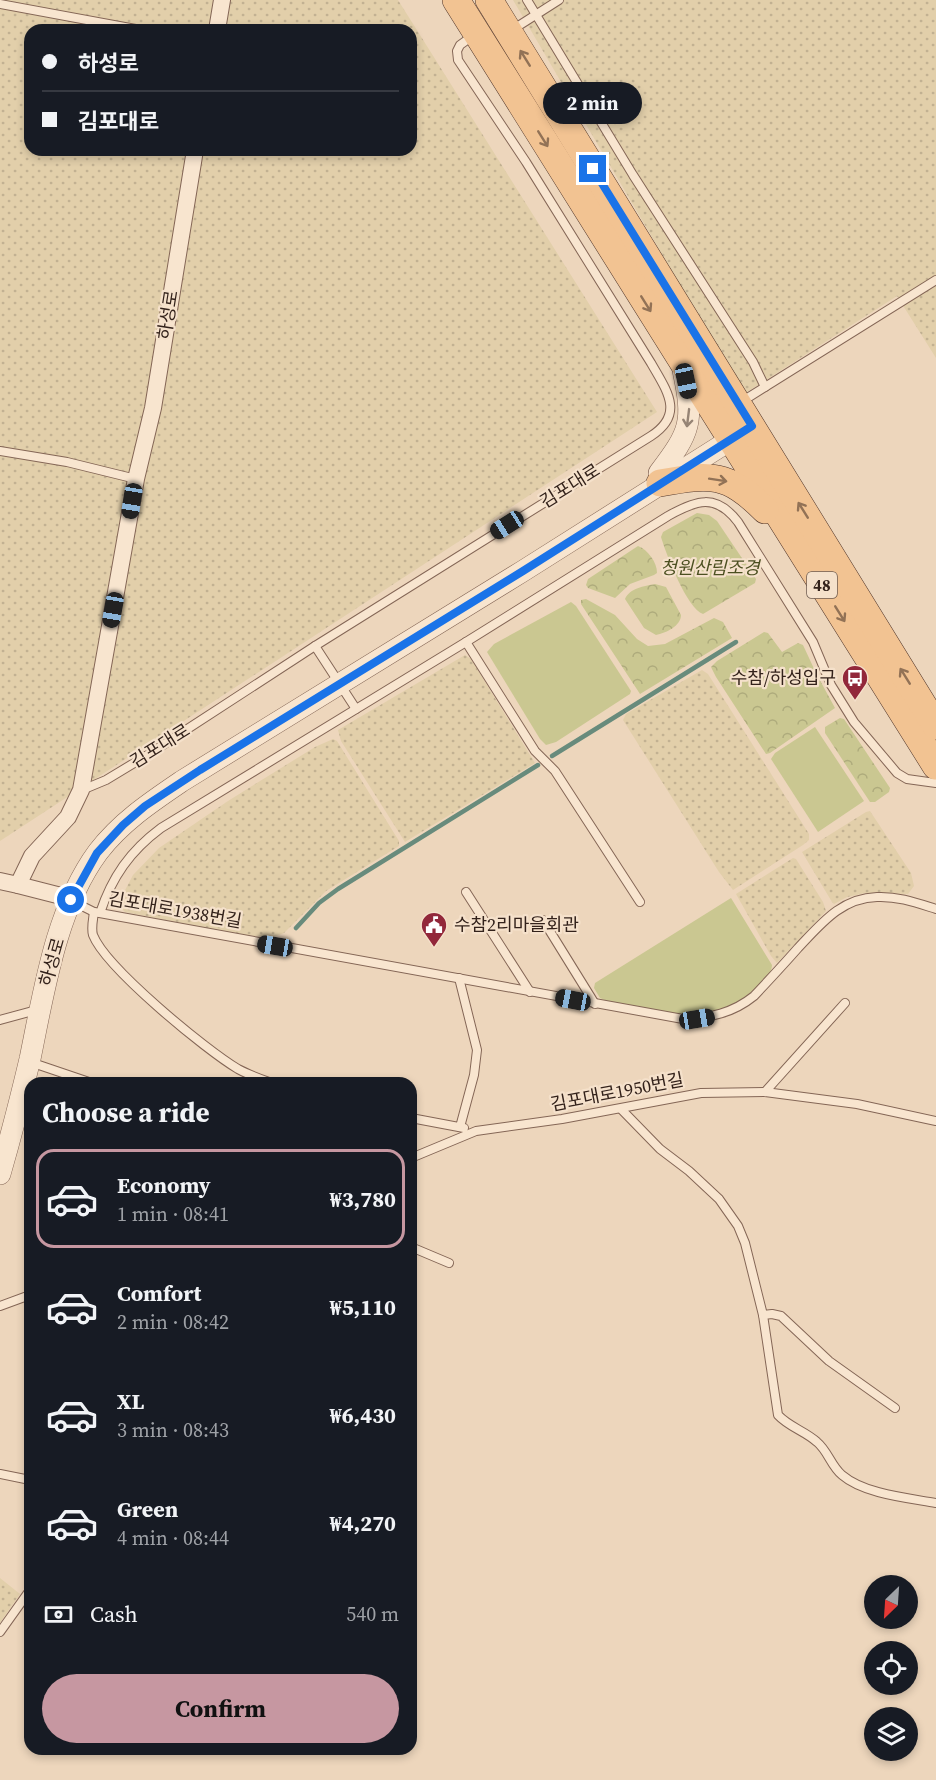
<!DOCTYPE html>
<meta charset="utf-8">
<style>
body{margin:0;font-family:"Source Serif 4","Noto Sans KR",serif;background:#20242c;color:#f1f3f6;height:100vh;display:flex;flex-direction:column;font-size:22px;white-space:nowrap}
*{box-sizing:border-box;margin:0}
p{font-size:20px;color:#9ea1a6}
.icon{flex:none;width:33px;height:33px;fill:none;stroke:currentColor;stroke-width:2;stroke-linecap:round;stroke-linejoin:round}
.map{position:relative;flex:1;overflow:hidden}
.panel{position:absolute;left:24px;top:1077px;width:393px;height:678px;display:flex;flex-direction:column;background:#171b24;border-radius:18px;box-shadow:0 3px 9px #0003}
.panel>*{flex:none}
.hud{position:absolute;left:24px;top:24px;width:393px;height:132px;border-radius:18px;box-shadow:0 3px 9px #0003;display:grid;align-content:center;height:132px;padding:0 18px;background:#171b24}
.needle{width:39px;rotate:205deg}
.fabs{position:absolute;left:864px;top:1575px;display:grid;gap:12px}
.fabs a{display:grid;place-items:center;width:54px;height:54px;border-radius:50%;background:#171b24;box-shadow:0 3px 9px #0003;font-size:30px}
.end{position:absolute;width:27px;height:27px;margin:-14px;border:8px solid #1a73e8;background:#fff;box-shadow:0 0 0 3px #fff}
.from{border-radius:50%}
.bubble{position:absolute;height:42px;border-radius:21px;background:#171b24;box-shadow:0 3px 9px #0003;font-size:20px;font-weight:700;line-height:42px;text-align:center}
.car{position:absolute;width:18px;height:36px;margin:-18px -9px;border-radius:8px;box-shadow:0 0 4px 2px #0007;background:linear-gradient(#222 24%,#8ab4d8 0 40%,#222 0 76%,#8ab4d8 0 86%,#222 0)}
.hud b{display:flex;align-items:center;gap:21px;height:57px;font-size:22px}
.hud b+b{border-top:2px solid #363941}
.hud i{width:15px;height:15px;background:#f1f3f6}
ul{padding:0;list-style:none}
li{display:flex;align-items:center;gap:18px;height:99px;margin:0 12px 9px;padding:0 6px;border:3px solid transparent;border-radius:18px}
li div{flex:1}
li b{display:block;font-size:22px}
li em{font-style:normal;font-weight:700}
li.selected{border-color:#c697a1}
li>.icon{width:54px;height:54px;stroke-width:1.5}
h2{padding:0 18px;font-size:27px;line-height:72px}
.pay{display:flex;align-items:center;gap:15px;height:66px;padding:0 18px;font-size:22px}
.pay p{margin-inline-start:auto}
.cta{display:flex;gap:12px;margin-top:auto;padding:12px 18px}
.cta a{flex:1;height:69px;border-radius:36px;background:#c697a1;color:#111;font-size:24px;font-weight:700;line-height:69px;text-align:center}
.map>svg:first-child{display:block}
</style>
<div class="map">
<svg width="936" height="1780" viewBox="0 0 936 1780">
<defs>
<pattern id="farmland-dots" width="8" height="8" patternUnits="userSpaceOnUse" patternTransform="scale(1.5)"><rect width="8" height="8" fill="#e2cfaa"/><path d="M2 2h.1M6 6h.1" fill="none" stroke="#c2b192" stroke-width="1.8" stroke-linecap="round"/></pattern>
<pattern id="forest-crowns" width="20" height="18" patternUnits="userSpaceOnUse" patternTransform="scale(1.5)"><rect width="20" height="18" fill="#cac791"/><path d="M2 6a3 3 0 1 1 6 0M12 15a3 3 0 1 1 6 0" fill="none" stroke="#aeab7c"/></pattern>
</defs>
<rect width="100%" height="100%" fill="#edd6bc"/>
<g fill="url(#farmland-dots)" fill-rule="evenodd">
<path d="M0,0H398L657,412L0,841ZM30,30H411V150H30Z"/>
<path d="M513,0H936V358L897,296L744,394Z"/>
<path d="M465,655L471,659L535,763L405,842L341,741L338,730Z"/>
<path d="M702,670L708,674L809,834V840L803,845L733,890L719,872L623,720L626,714Z"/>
<path d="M333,739L337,741L399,841V846L326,891L284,933L271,938L230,933L125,912L122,909V896L133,875L159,848L228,801L315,747Z"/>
<path d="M870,811L911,873L914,886L908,894L865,893L847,897L834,904L832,902L802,852L866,812Z"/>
<path d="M793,858L796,859L823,902L826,911L777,963L771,956L736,894Z"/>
<path d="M0,1578L20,1594L0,1623Z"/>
</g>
<g fill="url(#forest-crowns)">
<path d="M697,513L709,515L717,521L756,579L755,583L703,614C687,609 666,554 661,537L663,532Z"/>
<path d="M638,546C648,550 657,562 657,573L654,575L630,584L615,598L588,588L586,585L588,579Z"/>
<path d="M655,584L666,587L681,615C681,626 666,633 656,635L644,628L625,599C630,588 644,586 655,584Z"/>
<path d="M586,599L615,615L637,639L648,646L665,644L714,618L723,622L732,638L640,694L581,604V600Z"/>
<path d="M764,632L768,633L782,652L798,643L803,645L816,673L835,708L770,753L766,754L716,677L711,667L717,661Z"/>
<path d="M840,718L844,719L890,788L889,792L875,802H870L825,733V727Z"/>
</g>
<g fill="#cac791">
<path d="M571,602L576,606L631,691L630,694L556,742L546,745L540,739L487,652L494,644Z"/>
<path d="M815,727L864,801L818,832L771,759L775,753Z"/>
<path d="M731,898L772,965C772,972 766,978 760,984C725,1023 687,1017 640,1008C627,1005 611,1004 600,998L594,988L595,983Z"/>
</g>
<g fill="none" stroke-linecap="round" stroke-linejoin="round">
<g stroke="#688b7c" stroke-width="4.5">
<path d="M552,756L736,642"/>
<path d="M296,928L319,903L338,889L538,765"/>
</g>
<g stroke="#846656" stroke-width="10">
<g id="service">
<path d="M527,0L633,175L753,362L765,387"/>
<path d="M0,4L141,30"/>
<path d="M512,30L559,0"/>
<path d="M741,402L936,280"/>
<path d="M0,451L67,462L136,479"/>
<path d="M466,642L535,751L555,771L640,902"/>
<path d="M315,646L356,709"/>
<path d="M82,790L106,780L149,754L315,646L651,436C685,414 667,391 651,363L526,162L458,60L457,51L460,45L474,35"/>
<path d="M466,892L530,992"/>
<path d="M72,901L94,912L683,1019C710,1018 733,1013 754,996C769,980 784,964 798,948C821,924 841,898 877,897C898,896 917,903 936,909"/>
<path d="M94,912C93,920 91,928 93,935C106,968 206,1050 238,1069C249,1075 261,1079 272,1083"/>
<path d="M100,913C112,877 130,851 161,828L466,642L668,516C696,500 716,493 738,522L813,642L831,685L854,722L897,773L907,779L936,783"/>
<path d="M543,920L595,1004"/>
<path d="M459,978L477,1050L474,1075L460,1127"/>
<path d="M0,1020L40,1009"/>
<path d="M30,1062L92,1083"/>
<path d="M765,1092L845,1003"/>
<path d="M621,1109L660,1149L689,1171L719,1199L738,1226L745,1243L763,1315L778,1415C789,1427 805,1431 817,1442C828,1451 831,1466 842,1475C864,1494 908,1498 936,1503"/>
<path d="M411,1118L464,1128"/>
<path d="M411,1158L476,1131L562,1119L701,1093L765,1092L857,1104L936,1121"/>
<path d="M411,1247L449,1263"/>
<path d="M0,1306L30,1295"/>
<path d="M763,1315L772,1314L781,1316L829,1361L895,1408"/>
<path d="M0,1474L30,1480"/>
<path d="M0,1632L30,1590"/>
</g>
</g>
<g stroke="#846656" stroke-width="18">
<g id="minor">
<path d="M217,30L222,0"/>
<path d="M0,881L18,885"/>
<path d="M65,897L18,885L32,856L68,817L81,790L136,479L153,408L195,150"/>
</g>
</g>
<g stroke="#846656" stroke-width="22">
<g id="tertiary">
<path d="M659,473C691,431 694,422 683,370"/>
<path d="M0,1174C11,1136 21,1097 30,1059C44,991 56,909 98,852C121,822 151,802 182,781L523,571L743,432"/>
</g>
</g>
<g stroke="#51362b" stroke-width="28">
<g id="primary">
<path d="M456,0L936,766"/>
<path d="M489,0L936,726"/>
<path d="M660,483C711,474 727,472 765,510"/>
</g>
</g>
<use href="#service" stroke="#f8e5cf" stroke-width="8"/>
<use href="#minor" stroke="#f8e5cf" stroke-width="16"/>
<use href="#tertiary" stroke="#f8e5cf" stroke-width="21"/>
<use href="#primary" stroke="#f2c392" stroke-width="27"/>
</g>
<defs><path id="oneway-shaft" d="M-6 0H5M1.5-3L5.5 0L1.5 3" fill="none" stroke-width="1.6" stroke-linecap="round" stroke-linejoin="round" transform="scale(1.5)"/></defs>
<g stroke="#927256">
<use href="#oneway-shaft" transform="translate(525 58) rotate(-122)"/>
<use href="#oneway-shaft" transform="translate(543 139) rotate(58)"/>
<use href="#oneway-shaft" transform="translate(646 304) rotate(58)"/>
<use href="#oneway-shaft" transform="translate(718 480) rotate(9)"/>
<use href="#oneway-shaft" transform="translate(803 510) rotate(-122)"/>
<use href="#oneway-shaft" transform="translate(840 614) rotate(58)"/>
<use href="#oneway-shaft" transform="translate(905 676) rotate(-122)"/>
</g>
<use stroke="#968475" href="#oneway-shaft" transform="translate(688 418) rotate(97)"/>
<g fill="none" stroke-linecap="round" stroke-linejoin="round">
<path stroke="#1a73e8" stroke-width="8" d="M71,900L97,853L123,825L145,806L200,770L523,571L752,426L593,169"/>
</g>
<defs>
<g id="bus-pin" transform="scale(1.35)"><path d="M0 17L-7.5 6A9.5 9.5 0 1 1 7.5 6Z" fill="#92273a" stroke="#f5e1cb"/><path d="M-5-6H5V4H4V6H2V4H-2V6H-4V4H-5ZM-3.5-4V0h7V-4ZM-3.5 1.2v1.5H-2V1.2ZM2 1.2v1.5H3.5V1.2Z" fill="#fff"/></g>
<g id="civic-pin" transform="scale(1.35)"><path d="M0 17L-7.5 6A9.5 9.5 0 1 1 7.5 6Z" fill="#92273a" stroke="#f5e1cb"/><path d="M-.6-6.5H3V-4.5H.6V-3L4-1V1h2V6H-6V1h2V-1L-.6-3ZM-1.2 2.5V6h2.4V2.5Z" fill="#fff"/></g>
</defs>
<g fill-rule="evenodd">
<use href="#bus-pin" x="855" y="678"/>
<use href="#civic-pin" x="434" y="925"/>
</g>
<g text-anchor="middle" stroke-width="4.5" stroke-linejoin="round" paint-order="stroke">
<rect fill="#f5e1cb" stroke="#6d5b50" stroke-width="1.5" x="807" y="572" width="30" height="26" rx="4.5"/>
<g font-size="16" font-weight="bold" fill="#33221b">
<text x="822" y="591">48</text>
</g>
<g font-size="18" fill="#33221b" stroke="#f5e1cb">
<text transform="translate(168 315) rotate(-81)" y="6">하성로</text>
<text transform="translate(570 486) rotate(-32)" y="6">김포대로</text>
<text transform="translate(160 746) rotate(-32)" y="6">김포대로</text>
<text transform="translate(175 910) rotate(10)" y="6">김포대로1938번길</text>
<text transform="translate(52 962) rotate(-74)" y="6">하성로</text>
<text transform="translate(617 1092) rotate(-11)" y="6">김포대로1950번길</text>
</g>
<g font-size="18" font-style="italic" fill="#4c5021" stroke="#f5e1cb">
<text x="710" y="574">청원산림조경</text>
</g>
<g font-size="18" fill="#33221b" stroke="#f5e1cb" text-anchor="end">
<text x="836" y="684">수참/하성입구</text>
<text x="454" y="931" text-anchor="start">수참2리마을회관</text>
</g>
</g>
</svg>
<div class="fabs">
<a><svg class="needle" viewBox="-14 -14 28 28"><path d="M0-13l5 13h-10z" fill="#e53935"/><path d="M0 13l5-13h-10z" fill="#9ea1a6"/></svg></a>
<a><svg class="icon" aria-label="locate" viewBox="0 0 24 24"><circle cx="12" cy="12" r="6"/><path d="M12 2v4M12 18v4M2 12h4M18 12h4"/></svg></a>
<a><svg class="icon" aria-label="layers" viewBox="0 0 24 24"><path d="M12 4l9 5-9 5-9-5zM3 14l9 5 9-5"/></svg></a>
</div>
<i class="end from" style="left:71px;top:900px"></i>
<i class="end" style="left:593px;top:169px"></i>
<div class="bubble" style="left:543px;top:82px;width:99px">2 min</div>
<i class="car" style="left:686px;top:381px;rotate:168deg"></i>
<i class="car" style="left:132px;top:501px;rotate:189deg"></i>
<i class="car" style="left:507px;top:525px;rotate:238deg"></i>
<i class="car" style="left:113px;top:610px;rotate:190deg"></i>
<i class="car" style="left:275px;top:946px;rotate:280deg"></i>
<i class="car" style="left:573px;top:1000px;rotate:281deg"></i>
<i class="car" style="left:697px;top:1019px;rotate:81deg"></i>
<div class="hud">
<b><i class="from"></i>하성로</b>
<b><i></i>김포대로</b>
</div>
<section class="panel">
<h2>Choose a ride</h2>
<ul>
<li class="selected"><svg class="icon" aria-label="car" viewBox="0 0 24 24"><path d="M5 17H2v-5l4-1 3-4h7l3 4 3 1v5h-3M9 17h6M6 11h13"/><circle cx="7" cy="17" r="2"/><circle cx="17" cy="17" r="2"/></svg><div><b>Economy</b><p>1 min · 08:41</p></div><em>₩3,780</em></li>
<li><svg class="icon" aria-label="car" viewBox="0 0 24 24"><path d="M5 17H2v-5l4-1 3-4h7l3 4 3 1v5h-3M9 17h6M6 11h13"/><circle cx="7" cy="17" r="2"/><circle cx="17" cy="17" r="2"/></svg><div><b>Comfort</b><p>2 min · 08:42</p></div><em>₩5,110</em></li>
<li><svg class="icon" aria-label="car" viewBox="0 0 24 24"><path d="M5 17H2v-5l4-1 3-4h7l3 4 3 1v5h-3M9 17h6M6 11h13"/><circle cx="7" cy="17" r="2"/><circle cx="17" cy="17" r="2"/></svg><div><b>XL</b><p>3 min · 08:43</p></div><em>₩6,430</em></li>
<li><svg class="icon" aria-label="car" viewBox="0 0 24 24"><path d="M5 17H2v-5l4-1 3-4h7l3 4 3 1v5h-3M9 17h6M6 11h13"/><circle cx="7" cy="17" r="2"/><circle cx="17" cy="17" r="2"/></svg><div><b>Green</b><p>4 min · 08:44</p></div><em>₩4,270</em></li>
</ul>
<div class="pay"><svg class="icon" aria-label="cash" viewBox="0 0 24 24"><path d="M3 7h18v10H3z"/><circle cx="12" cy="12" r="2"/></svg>Cash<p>540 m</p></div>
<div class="cta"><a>Confirm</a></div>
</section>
</div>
